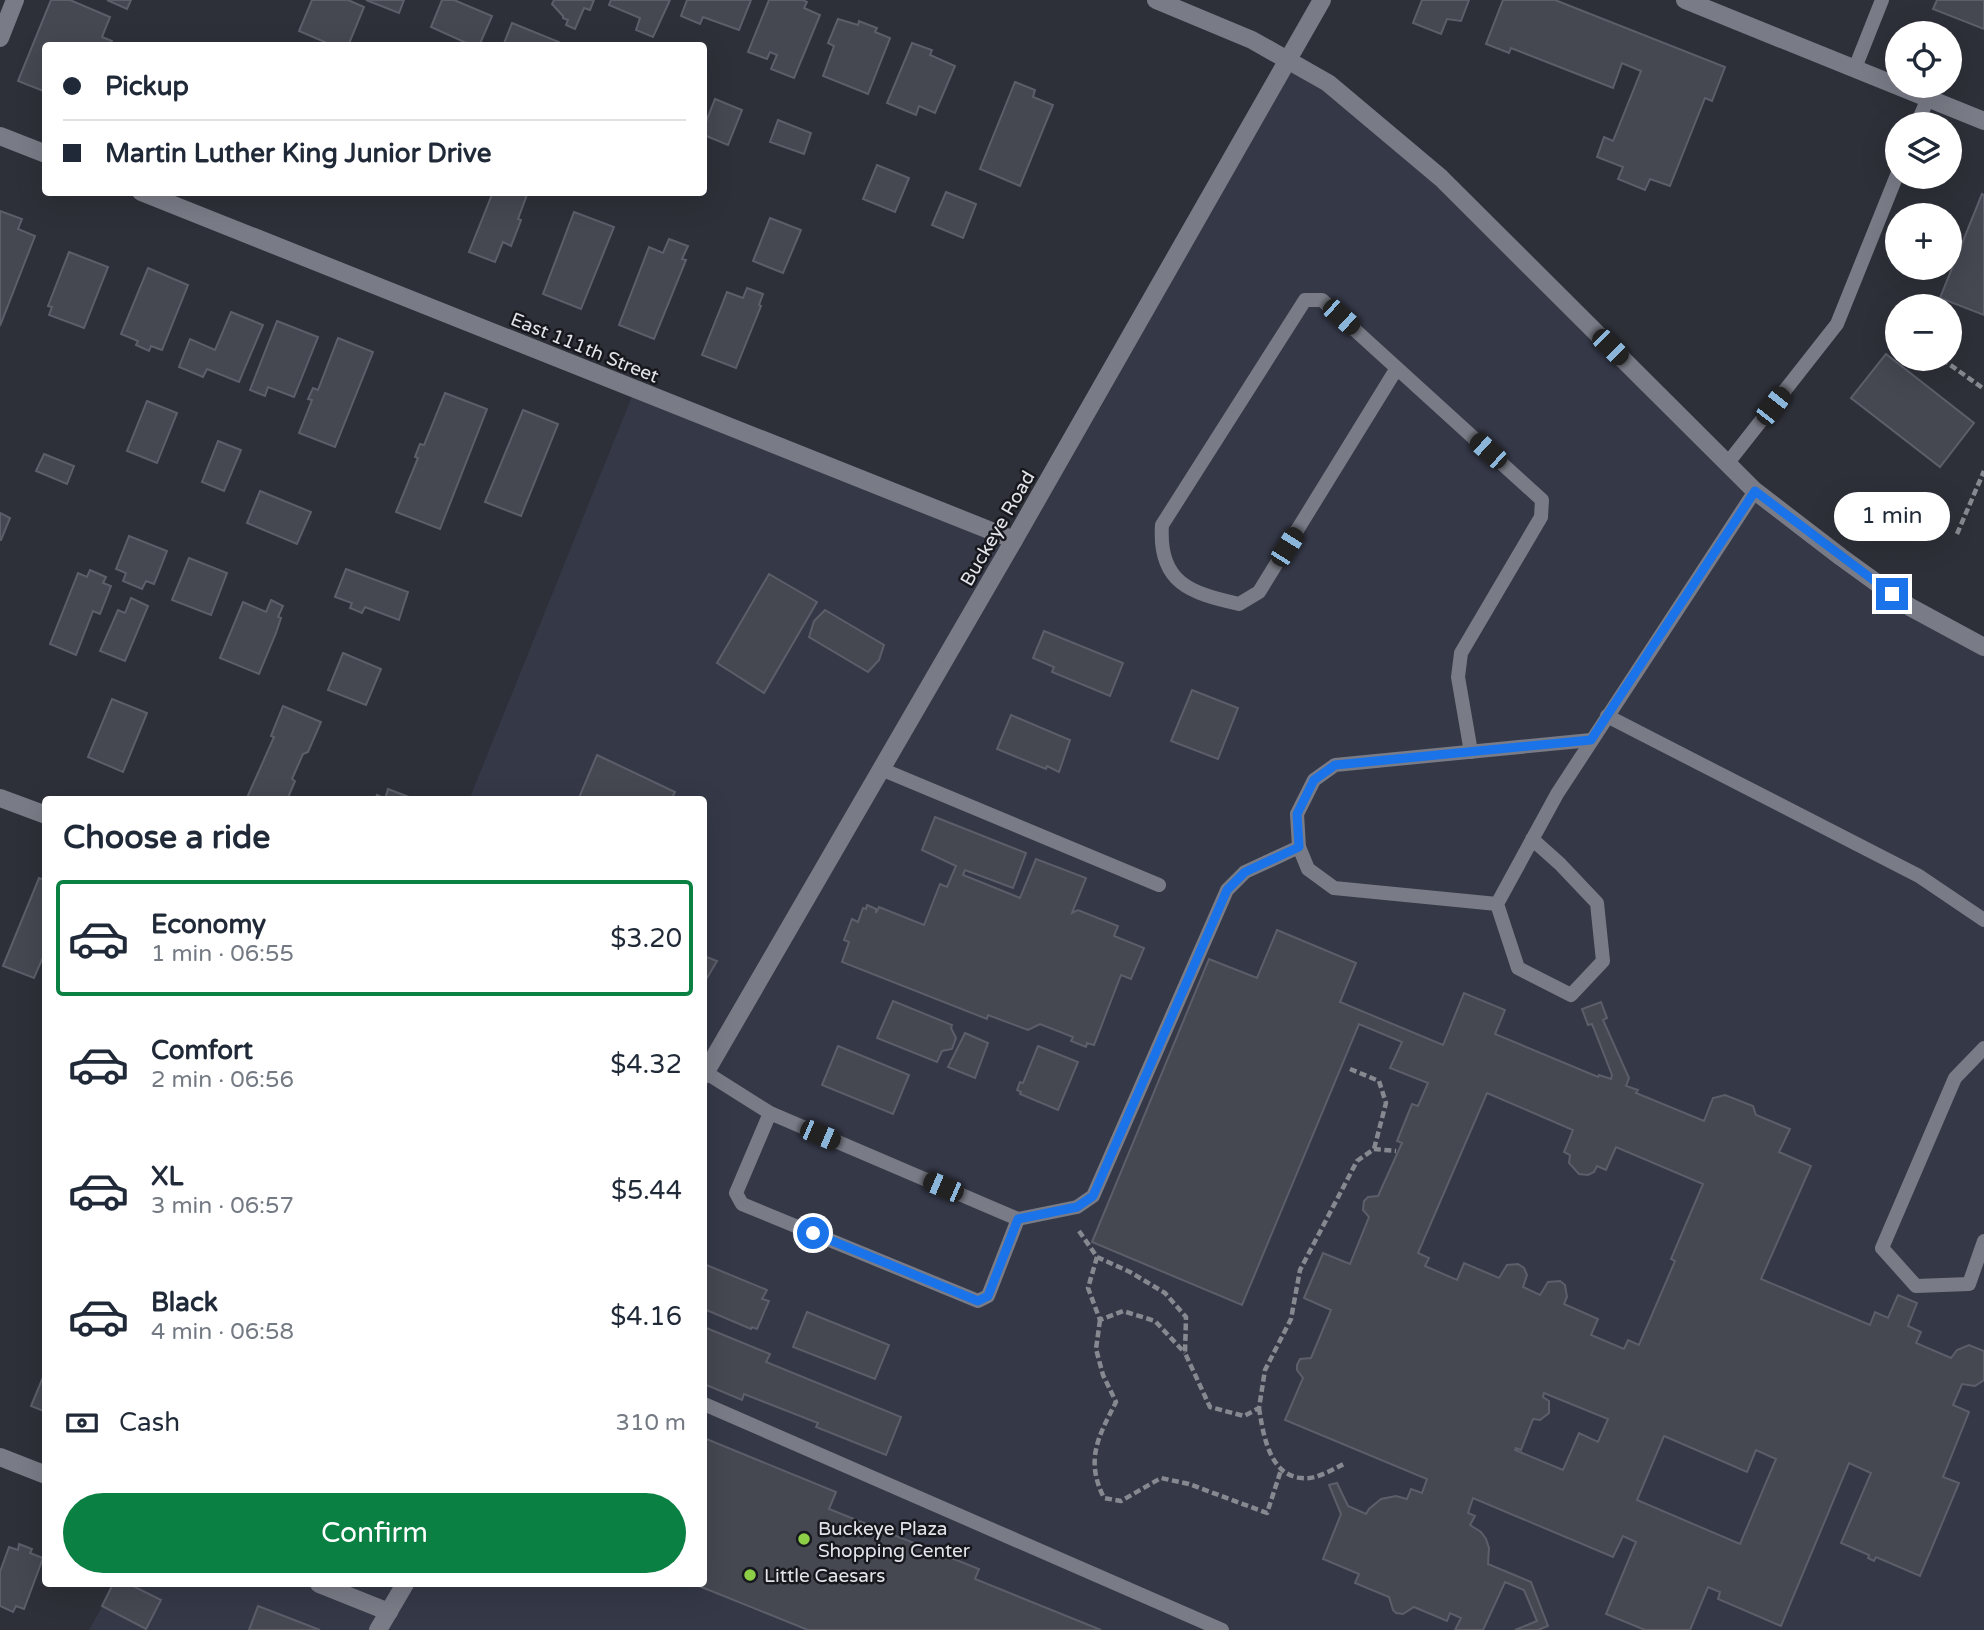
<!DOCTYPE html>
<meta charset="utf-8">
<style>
body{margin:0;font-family:"Varela Round",sans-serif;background:#f6f6f7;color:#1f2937;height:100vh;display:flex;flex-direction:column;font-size:26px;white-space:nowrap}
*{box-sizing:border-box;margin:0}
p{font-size:23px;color:#747a83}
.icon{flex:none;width:38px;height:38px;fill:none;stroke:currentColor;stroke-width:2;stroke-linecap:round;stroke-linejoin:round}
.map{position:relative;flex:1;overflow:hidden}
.details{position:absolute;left:42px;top:796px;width:665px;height:791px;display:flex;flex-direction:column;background:#fff;border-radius:7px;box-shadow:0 7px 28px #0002}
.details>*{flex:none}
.banner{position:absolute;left:42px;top:42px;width:665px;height:154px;border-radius:7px;box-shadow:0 7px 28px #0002;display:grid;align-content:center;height:154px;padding:0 21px;background:#fff}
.fabs{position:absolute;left:1885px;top:21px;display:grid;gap:14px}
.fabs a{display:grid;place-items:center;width:77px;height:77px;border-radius:50%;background:#fff;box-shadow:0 7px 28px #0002;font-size:35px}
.end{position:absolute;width:32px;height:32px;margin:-16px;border:9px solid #1a73e8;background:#fff;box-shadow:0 0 0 4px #fff}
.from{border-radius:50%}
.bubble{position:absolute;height:49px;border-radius:24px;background:#fff;box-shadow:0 7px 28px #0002;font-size:23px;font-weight:600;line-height:49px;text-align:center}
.car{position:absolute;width:21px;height:42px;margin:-21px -10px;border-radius:9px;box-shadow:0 0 5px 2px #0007;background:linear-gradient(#222 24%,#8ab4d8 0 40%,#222 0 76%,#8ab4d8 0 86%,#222 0)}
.banner b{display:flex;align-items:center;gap:24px;height:66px;font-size:26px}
.banner b+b{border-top:2px solid #e0e1e3}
.banner i{width:18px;height:18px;background:#1f2937}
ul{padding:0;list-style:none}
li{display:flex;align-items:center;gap:21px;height:116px;margin:0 14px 10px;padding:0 7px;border:4px solid transparent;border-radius:7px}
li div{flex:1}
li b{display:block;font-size:26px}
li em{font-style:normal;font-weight:600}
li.selected{border-color:#0b8043}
li>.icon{width:63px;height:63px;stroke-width:1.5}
h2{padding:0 21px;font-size:32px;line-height:84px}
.pay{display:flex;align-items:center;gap:18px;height:77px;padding:0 21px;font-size:26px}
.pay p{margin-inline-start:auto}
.primary-button{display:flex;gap:14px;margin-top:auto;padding:14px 21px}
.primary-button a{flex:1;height:80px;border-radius:42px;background:#0b8043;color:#fff;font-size:28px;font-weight:600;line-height:80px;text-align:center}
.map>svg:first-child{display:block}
</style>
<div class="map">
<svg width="1984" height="1630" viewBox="0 0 1984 1630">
<rect width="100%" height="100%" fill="#2e3039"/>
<path fill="#353847" d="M1289,59L1441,178L1755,491L1984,647V1630H89L115,1584H704V800H469L635,389L1014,540Z"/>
<g fill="#454751" stroke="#5c5e69" stroke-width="2" fill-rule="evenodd">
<path d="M51,0H70L110,17L102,37L112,41L110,46H46V92L18,81Z"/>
<path d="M107,0H131L127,9Z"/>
<path d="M312,0H348L364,7L348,46H334L299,31Z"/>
<path d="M366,0H404L399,13Z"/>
<path d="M442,0H454L492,16L479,46H473L431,27Z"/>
<path d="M554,0H594L590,10L584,8L575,29L566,25L568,20L563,18V16L552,4Z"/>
<path d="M611,0H670L653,37L636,30L640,18L609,5Z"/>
<path d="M687,0H751L739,30L703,17L700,24L681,16Z"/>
<path d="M769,0H803L807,2L804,8L820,15L794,78L771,69L777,55L770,52L767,59L748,52Z"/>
<path d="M1422,0H1469L1461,21L1447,19L1441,34L1413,23Z"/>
<path d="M1503,0H1555L1725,67L1712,101L1705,98L1670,186L1650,179L1645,190L1618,179L1623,167L1597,157L1604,137L1613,141L1641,71L1622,63L1613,88L1511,48L1509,53L1486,44Z"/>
<path d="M1937,0H1984V29L1933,9Z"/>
<path d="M838,19L858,25L859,21L877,28L875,32L890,38L868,94L823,76L834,46L828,43Z"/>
<path d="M512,23L559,42L558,46H503Z"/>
<path d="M912,43L932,50L930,55L955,66L935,113L919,106L916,115L887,103Z"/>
<path d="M1015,82L1035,90L1033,97L1053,105L1020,186L980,169Z"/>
<path d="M715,99L742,110L728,145L704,135V127Z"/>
<path d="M778,120L811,133L804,154L770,142Z"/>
<path d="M877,165L909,178L895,212L863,199Z"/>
<path d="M493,192H528L518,219L521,220L511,246L503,242L495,262L469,252Z"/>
<path d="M946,192L976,204L963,238L932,225Z"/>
<path d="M1982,194L1984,195V315L1940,298Z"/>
<path d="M0,211L22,219L18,229L35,236L0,326Z"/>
<path d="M574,212L614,227L581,309L543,294Z"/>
<path d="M770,218L801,230L783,273L753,261Z"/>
<path d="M669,239L688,246L682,259L686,260L654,339L619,325L649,247L663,253Z"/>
<path d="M69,252L108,267L84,328L49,315L52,307L48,306Z"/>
<path d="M148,268L188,285L162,350L151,346L149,351L136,345L138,341L121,334Z"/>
<path d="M747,288L763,294L759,305L761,306L736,368L702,355L727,292L743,298Z"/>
<path d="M231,312L263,325L239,382L207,369L203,377L179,367L190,339L215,350Z"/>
<path d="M277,321L318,337L294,397L268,387L265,396L250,390Z"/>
<path d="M338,338L373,352L335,447L299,433L312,400L308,399L313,388L318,390Z"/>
<path d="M1886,354L1974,423L1940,467L1851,398Z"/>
<path d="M445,393L487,409L440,529L396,512L418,458L415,457L420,444L424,445Z"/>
<path d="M147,401L177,413L157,463L127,451Z"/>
<path d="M523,410L558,424L521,516L485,502Z"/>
<path d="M218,441L241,450L224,491L202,482Z"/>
<path d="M44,454L74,466L67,484L36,471Z"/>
<path d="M260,491L311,512L297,544L247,523Z"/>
<path d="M0,513L10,518L1,540H0Z"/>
<path d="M129,536L167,551L154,584L146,581L142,589L123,581L126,573L116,569Z"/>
<path d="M189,558L227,573L211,615L172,600Z"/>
<path d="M346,569L408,592L399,620L365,607L362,613L350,608L352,603L335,597Z"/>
<path d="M90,570L106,577L103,583L111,586L100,614L93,611L76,655L50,644L78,573L87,577Z"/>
<path d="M769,574L817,602L764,693L717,663Z"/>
<path d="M131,598L148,606L125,661L100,651L118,610L125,613Z"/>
<path d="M271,600L283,606L278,617L281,618L276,633L259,674L220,658L243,602L266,612Z"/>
<path d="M825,610L884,645L879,660L868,672L809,637L814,621Z"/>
<path d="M1044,631L1123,663L1110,696L1052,672L1054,667L1033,658Z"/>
<path d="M343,653L381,669L366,705L328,690Z"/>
<path d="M1192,690L1238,708L1218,759L1171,741Z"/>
<path d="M112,699L147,713L123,772L88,757Z"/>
<path d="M283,706L321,722L308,752L303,754L292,779L295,781L287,800H246L274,737L271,736Z"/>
<path d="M1011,715L1070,740L1059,772L1047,766L1046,769L997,749Z"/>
<path d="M597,755L675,792L671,800H578Z"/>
<path d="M388,789L414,799V800H375L377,795L385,799Z"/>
<path d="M935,817L1026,853L1013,888L965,870L963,875L1020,898L1036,859L1086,878L1072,913L1078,910L1118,926L1114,936L1144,948L1131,979L1121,975L1094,1045L1087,1043L1086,1047L1071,1041L1073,1037L1040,1024L1028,1030L988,1015L987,1019L842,962L849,942L844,940L852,919L858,922L863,908L866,909L867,905L876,909V913L879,907L924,925L940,884L947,887L956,866L922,850Z"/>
<path d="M39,878L46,881V950L34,978L3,966Z"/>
<path d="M1277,930L1356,963L1340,1002L1443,1045L1464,993L1505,1010L1495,1034L1598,1077L1599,1075L1611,1079L1612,1075L1592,1024L1588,1025L1582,1009L1601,1002L1607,1018L1603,1020L1629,1078L1626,1086L1638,1090L1636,1093L1704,1121L1713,1098L1725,1095L1753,1106L1756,1115L1790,1129L1779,1152L1811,1166L1761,1279L1870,1325L1875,1312L1888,1318L1898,1295L1917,1303L1908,1326L1921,1332L1916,1343L1951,1358L1957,1350L1969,1345L1984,1351V1380L1975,1386L1962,1384L1953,1405L1969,1412L1943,1477L1959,1483L1920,1576L1876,1557L1874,1561L1868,1558L1869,1555L1841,1543L1871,1473L1849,1463L1781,1626L1718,1599L1720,1592L1708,1587L1690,1630H1645L1606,1614L1636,1542L1623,1536L1613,1557L1473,1498L1468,1513L1475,1516L1470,1525L1481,1532L1486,1539L1489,1548L1488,1564L1531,1582L1548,1626L1538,1630H1515L1537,1621L1524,1590L1505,1582L1483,1630H1455L1461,1618L1450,1613L1447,1621L1414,1607L1403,1614L1396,1613L1393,1610L1389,1597L1355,1583L1359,1574L1323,1559L1341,1514L1329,1485L1337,1483L1348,1506L1366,1514L1369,1509L1381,1499L1396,1496L1407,1499L1411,1489L1422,1493L1427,1479L1285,1420L1303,1378L1297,1370V1365L1300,1359L1311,1358L1331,1310L1304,1298L1323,1253L1350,1264L1369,1217L1363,1210L1364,1201L1368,1197L1378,1196L1402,1143L1397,1141L1412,1104L1418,1106L1428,1083L1390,1068L1402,1042L1359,1024L1242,1305L1092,1242L1209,959L1257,978ZM1487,1093L1573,1130L1564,1152L1570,1155L1569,1163L1579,1174L1588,1175L1594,1172L1597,1166L1606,1170L1616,1147L1703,1184L1671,1259L1675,1261L1639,1345L1628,1340L1624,1349L1591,1335L1598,1319L1564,1304L1567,1297L1565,1285L1560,1281L1548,1282L1540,1295L1523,1287L1527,1275L1524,1268L1518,1264L1507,1265L1499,1278L1464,1263L1457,1280L1425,1266L1429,1258L1418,1253ZM1544,1393L1608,1419L1598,1442L1579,1433L1563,1470L1515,1450L1516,1448L1521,1450L1533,1419L1540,1420L1549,1413V1401L1543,1397ZM1664,1436L1747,1472L1756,1450L1776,1459L1740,1544L1637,1500Z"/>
<path d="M704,956L717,961L704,983Z"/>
<path d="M893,1001L952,1025L951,1028L956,1038L952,1049L942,1051L937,1062L877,1038Z"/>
<path d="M965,1033L988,1043L975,1078L948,1067Z"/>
<path d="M838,1046L909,1075L893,1114L822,1085Z"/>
<path d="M1038,1046L1078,1062L1058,1110L1020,1094L1021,1092L1017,1090L1020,1082L1023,1083Z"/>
<path d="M704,1264L767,1290L762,1299L769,1301L757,1329L752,1327L751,1329L704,1309Z"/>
<path d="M807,1312L889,1345L875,1379L793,1347Z"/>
<path d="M704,1327L770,1354L766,1362L901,1417L886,1455L816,1427L818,1423L744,1394L742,1400L704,1384Z"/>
<path d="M46,1370V1412L31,1406Z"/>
<path d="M704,1438L836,1492L829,1509L979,1569L975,1579L1101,1630H808L694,1584H704Z"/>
<path d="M19,1544L32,1549L30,1553L43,1558L24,1609L16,1606L13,1612L0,1606V1572L9,1547L18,1550Z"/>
<path d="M113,1584H129L161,1600L146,1629L102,1606Z"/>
<path d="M258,1606L320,1630H249Z"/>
</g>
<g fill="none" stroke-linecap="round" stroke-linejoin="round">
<g stroke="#878991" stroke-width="4.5" stroke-dasharray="7 3.5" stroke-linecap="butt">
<path d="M1896,326L1897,327"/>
<path d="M1942,359L1984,389"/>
<path d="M1957,534L1984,471"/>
<path d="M1350,1069L1379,1081L1386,1103L1374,1149"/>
<path d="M1079,1231L1097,1257L1130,1272L1165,1293L1186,1317L1185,1353L1210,1407L1244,1416L1259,1408L1265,1370L1291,1319L1300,1270L1357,1161L1374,1149L1396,1151"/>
<path d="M1097,1257L1088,1288L1100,1320L1123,1311L1155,1321L1185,1353"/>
<path d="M1100,1320L1096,1349L1103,1375L1116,1402C1098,1437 1085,1460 1104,1498L1121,1501L1161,1478L1189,1484L1267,1513L1281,1470"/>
<path d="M1259,1408C1263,1433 1269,1476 1302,1478C1316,1480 1331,1470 1344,1464"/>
</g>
<g stroke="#797b86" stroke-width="14">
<path d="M1855,68L1882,0"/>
<path d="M1917,124L1928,98"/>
<path d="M1397,368L1259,592L1239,604C1190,593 1158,583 1162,525L1305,300H1322L1542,500L1541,517L1461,653L1458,677L1471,752"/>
<path d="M1727,464L1837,324L1897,175"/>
<path d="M1607,716L1919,876L1984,920"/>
<path d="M881,769L1159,885"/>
<path d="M1532,839L1560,864L1597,903L1603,961L1571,995L1518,968L1497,904L1557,794L1755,491"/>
<path d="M1497,904L1334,888L1308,869L1299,847L1297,814L1314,780L1335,765L1591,740"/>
<path d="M1984,1048L1955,1078L1882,1248L1916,1286L1969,1284L1984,1241"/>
<path d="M705,1072L770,1113L1018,1219L988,1296L978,1301L742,1204L736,1193L770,1113"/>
<path d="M1018,1219L1077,1207L1093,1196L1227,890L1245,872L1299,847"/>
<path d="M704,1404L1222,1630"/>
</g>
<g stroke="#797b86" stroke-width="18">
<path d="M1685,0L1984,121"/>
<path d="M0,38L15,0"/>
<path d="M0,136L46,154"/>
<path d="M141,192L1014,540"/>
<path d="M0,798L46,815"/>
<path d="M0,1457L46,1475"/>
<path d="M319,1584L389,1612"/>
</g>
<g stroke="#797b86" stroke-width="18">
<path d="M1156,0L1252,40L1328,83L1441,178L1755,491L1841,557L1910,607L1984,647"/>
<path d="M704,1075L1014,540L1322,0"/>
<path d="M378,1630L405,1584"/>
</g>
</g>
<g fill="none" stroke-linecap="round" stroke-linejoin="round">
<path stroke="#1a73e8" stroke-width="9" d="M813,1233L978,1301L988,1296L1018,1219L1077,1207L1093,1196L1227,890L1245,872L1299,847L1297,814L1314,780L1335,765L1591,740L1755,491L1892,594"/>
</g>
<g fill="#8cce45" stroke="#17181d" stroke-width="2.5">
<circle cx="804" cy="1539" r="7"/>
<circle cx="750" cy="1575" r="7"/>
</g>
<g text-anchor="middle" stroke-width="5" stroke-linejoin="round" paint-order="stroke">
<g font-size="19" fill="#e3e4eb" stroke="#17181d">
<text transform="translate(585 347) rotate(22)" y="7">East 111th Street</text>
<text transform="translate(997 528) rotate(-60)" y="7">Buckeye Road</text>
</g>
<g font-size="19" fill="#e3e4eb" stroke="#17181d" text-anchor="start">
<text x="818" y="1535">Buckeye Plaza<tspan x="818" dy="22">Shopping Center</tspan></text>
<text x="764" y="1582">Little Caesars</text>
</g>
</g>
</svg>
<div class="fabs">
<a><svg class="icon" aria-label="locate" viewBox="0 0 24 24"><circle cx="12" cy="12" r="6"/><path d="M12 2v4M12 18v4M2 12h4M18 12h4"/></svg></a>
<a><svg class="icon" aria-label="layers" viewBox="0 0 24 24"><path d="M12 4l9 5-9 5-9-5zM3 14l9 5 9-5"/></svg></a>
<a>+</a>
<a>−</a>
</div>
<i class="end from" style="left:813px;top:1233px"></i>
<i class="end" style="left:1892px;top:594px"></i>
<div class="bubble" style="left:1834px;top:492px;width:116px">1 min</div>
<i class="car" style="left:1341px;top:317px;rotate:132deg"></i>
<i class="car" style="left:1610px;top:347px;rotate:135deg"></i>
<i class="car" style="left:1773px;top:406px;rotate:38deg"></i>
<i class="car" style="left:1488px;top:451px;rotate:312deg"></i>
<i class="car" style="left:1287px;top:547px;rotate:32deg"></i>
<i class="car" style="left:820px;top:1135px;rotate:113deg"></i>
<i class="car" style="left:943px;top:1187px;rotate:293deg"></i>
<div class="banner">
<b><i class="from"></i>Pickup</b>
<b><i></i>Martin Luther King Junior Drive</b>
</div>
<section class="details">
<h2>Choose a ride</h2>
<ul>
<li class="selected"><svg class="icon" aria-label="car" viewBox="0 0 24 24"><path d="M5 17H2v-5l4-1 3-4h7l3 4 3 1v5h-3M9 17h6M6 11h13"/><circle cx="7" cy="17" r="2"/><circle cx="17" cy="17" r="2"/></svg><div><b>Economy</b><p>1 min · 06:55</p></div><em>$3.20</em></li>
<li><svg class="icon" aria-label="car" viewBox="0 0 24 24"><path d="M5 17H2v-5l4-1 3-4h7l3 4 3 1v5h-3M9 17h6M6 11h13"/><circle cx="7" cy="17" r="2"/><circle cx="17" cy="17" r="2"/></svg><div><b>Comfort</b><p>2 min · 06:56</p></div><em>$4.32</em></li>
<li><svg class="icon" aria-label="car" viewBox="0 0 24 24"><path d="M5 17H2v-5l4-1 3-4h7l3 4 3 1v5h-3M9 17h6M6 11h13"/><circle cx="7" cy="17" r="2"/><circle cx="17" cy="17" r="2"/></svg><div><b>XL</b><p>3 min · 06:57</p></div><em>$5.44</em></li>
<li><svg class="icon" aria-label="car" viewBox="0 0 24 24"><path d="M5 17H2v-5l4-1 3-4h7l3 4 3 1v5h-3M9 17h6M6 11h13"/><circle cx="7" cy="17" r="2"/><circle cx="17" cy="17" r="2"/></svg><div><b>Black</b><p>4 min · 06:58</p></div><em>$4.16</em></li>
</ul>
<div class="pay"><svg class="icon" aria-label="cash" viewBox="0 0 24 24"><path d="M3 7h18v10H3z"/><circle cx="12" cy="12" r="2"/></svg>Cash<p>310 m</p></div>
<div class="primary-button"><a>Confirm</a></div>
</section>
</div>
